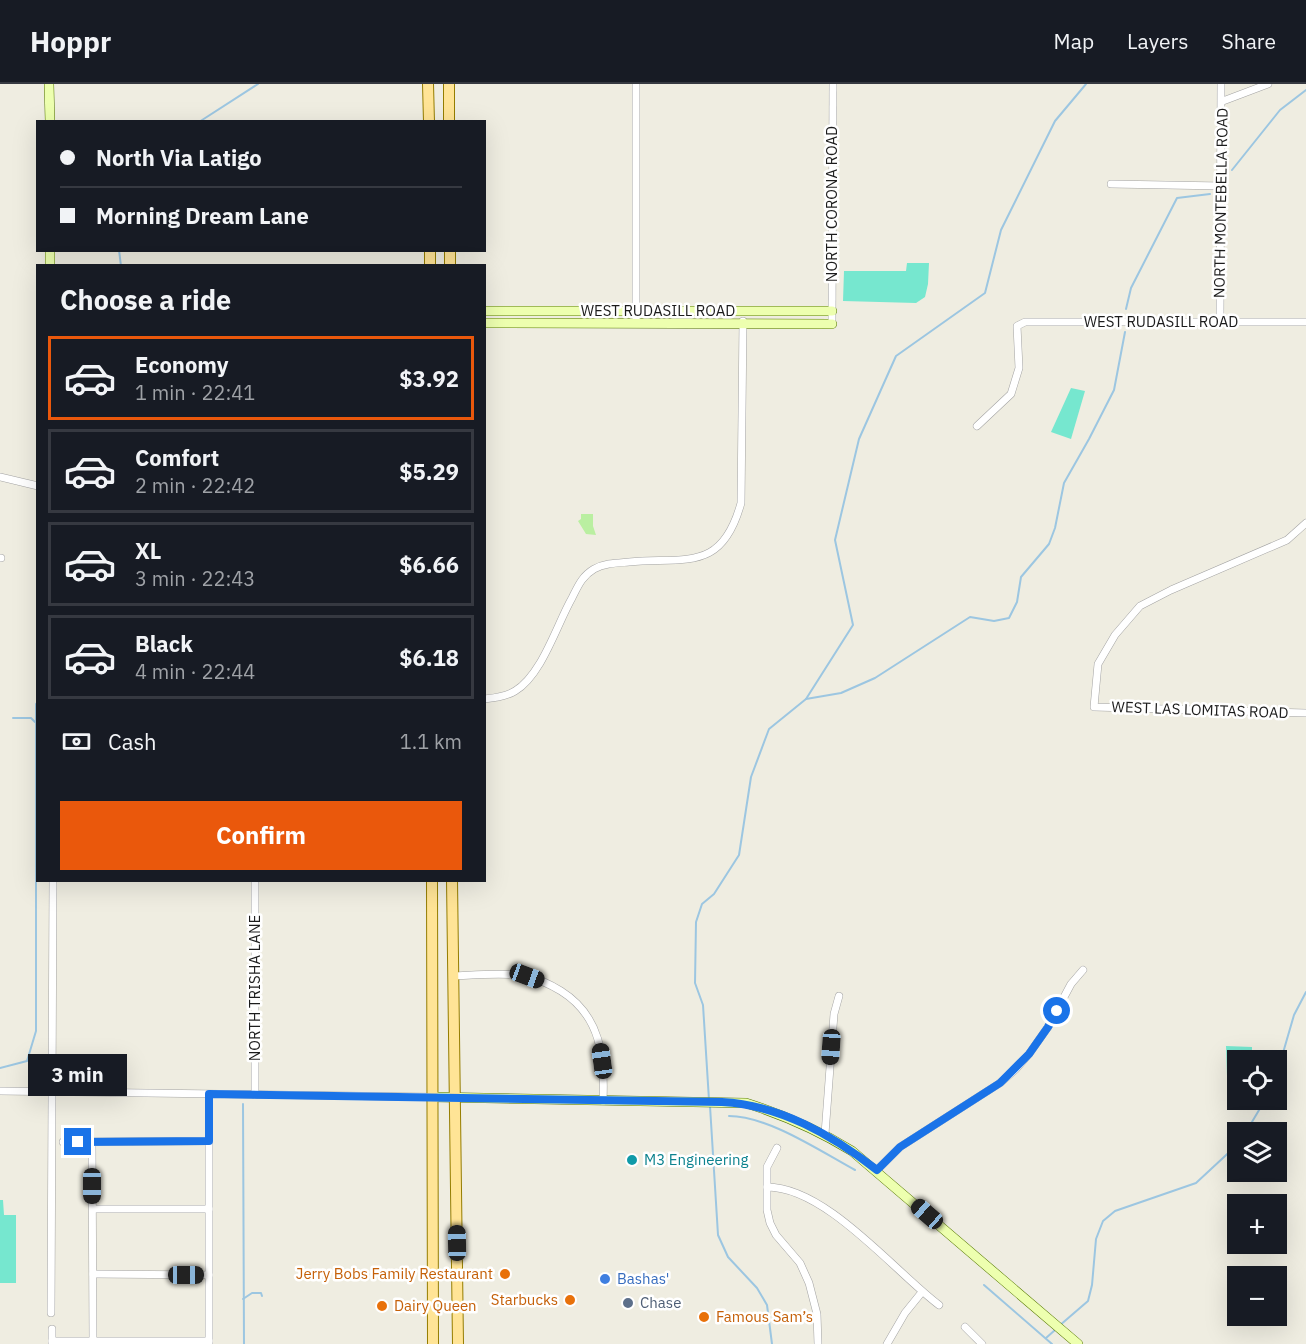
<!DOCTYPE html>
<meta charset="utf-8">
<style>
body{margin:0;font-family:"IBM Plex Sans",sans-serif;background:#20242c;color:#f1f3f6;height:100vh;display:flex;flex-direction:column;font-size:22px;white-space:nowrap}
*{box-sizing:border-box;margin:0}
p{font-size:20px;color:#9ea1a6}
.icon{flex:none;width:33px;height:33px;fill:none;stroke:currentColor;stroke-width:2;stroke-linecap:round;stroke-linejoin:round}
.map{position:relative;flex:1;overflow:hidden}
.sheet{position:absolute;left:36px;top:180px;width:450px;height:618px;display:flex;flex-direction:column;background:#171b24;border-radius:0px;box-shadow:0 6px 24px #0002}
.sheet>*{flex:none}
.banner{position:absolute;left:36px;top:36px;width:450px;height:132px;border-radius:0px;box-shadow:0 6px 24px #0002;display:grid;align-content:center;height:132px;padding:0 24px;background:#171b24}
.controls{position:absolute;left:1227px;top:966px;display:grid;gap:12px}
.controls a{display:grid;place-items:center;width:60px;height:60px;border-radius:0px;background:#171b24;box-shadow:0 6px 24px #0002;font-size:30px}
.end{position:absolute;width:27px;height:27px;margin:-14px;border:8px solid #1a73e8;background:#fff;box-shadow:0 0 0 3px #fff}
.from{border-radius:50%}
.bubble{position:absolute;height:42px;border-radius:0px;background:#171b24;box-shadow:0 6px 24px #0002;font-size:20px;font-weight:800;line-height:42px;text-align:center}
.car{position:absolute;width:18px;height:36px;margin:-18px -9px;border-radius:8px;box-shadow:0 0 4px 2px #0007;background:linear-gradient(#222 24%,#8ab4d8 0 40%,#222 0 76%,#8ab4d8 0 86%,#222 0)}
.banner b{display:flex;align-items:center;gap:21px;height:57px;font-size:22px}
.banner b+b{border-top:2px solid #363941}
.banner i{width:15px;height:15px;background:#f1f3f6}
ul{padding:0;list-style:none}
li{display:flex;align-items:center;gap:18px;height:84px;margin:0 12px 9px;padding:0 12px;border:3px solid #363941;border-radius:0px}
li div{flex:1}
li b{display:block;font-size:22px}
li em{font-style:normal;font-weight:800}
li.active{border-color:#ea580c}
li>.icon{width:54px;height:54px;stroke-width:1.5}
h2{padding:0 24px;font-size:27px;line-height:72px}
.pay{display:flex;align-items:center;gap:15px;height:66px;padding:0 24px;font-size:22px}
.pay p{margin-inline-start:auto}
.action{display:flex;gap:12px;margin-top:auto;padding:12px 24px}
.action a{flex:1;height:69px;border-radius:0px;background:#ea580c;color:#fff;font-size:24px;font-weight:800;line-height:69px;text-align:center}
header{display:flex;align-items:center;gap:36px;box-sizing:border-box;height:84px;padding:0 30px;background:#171b24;border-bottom:2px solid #363941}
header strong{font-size:28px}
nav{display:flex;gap:33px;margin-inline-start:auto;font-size:21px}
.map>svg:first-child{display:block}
</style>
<header>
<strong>Hoppr</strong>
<nav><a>Map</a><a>Layers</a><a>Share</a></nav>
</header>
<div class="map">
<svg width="1306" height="1260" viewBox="0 0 1306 1260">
<rect width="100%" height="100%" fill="#efede1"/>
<path fill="#baefa1" d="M581,430H593V442L596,451L586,450L578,437L581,435Z"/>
<g fill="#76e7cf">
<path d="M907,179H929L928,200L925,213L916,219L843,217L844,187H906Z"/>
<path d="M1071,304L1085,307L1071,355L1051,348Z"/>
<path d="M1226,962L1252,963V976H1238V1016H1252V1021L1228,1022Z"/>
<path d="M0,1116H3L4,1131H16V1199H0Z"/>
</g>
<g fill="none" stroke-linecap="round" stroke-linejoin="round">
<g stroke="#9cc6e1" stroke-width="2">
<path d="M199,38L258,0"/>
<path d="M1232,86L1280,26L1306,6"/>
<path d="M119,166L121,182"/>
<path d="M1126,225L1131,204L1177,114L1210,110"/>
<path d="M806,615L853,541L835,456L859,355L896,272L985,209L1001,146L1055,37L1086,0"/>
<path d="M13,634H31L35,638"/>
<path d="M0,984L27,977L36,947V620L38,618"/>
<path d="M1276,993L1294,931L1306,908"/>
<path d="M709,1016L703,921L695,899L696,838L702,820L714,810L739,771L751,693L769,645L806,615L841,609L875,594L970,533L994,537L1009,534L1017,518L1021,493L1049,460L1055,444L1064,399L1089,355L1114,306L1125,248"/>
<path d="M243,1020L244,1260"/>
<path d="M710,1022L718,1151L728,1173L757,1204L767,1221L772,1260"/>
<path d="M729,1032C768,1032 820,1067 855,1086"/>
<path d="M1246,1048L1265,1016"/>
<path d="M984,1201L1052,1260"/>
<path d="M243,1215L252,1209H261L262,1212"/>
<path d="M1059,1242L1088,1217L1092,1201L1096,1155L1103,1137L1115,1127L1196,1099L1238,1060"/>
<path d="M1046,1254L1055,1246"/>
</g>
<g stroke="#a3a3a3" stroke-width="8">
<g id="street">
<path d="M636,0V235"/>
<path d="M1223,17L1268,0"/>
<path d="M1111,100L1222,102"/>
<path d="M1220,238L1221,0"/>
<path d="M832,240L833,0"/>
<path d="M977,342L1011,310L1019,284L1017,242L1025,238H1306"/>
<path d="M0,393L38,402"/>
<path d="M1306,439L1287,456L1171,506L1140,522L1115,551L1098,580L1094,623L1306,629"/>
<path d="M0,474H1"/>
<path d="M484,615C495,614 507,612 515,607C542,591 557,540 572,514C578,502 582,492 594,485C605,479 617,479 629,478C687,473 722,488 741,419L743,237"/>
<path d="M453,892C476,891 504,888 527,892C539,895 551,901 561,907C601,932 605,973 603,1017"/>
<path d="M0,1007L433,1013"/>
<path d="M255,1011V796"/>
<path d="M825,1050L834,930L839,912"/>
<path d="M63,1058L209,1057"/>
<path d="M92,1058L93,1257"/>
<path d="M777,1064L767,1083V1126L770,1139L776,1151L800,1179L809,1199L817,1230L818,1260"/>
<path d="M877,1086L900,1063L1000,999L1016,985L1029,970L1048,943L1071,900L1083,886"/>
<path d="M767,1103C826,1103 894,1187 939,1221"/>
<path d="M93,1125H209"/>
<path d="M93,1190L209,1191"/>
<path d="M51,1229L53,796"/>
<path d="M965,1243L982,1260"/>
<path d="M52,1257H209"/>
<path d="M52,1260V1245"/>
<path d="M209,1260V1010"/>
<path d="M887,1260L905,1229L922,1208"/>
</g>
</g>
<g stroke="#570" stroke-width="10">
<g id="secondary">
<path d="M49,0L50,38"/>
<path d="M50,166V182"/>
<path d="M484,227H832"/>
<path d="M484,239L832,240"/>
<path d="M433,1013L746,1019C784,1031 818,1046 852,1067L1078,1260"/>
</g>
</g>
<g stroke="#957d00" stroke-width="12">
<g id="primary">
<path d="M428,0L429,38"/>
<path d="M449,0V38"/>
<path d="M430,166V182"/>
<path d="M450,166V182"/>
<path d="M432,796L433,1260"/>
<path d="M452,796L458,1260"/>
</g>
</g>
<use href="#street" stroke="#fff" stroke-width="7"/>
<use href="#secondary" stroke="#edffaf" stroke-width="9"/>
<use href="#primary" stroke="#ffe496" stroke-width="10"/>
</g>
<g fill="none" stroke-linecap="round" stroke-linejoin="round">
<path stroke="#1a73e8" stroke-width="8" d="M78,1058L209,1057V1010L722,1018C780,1021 832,1051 877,1086L900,1063L1000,999L1029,970L1048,943L1057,927"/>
</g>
<circle fill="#0f9aa8" stroke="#fff" stroke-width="2" cx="632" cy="1076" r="6"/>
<g fill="#e8710a" stroke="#fff" stroke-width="2">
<circle cx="505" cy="1190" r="6"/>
<circle cx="570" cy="1216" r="6"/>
<circle cx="382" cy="1222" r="6"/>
<circle cx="704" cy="1233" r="6"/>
</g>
<circle fill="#3f7fe0" stroke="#fff" stroke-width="2" cx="605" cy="1195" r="6"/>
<circle fill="#5c6f8a" stroke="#fff" stroke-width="2" cx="628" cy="1219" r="6"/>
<g text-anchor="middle" stroke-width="5" stroke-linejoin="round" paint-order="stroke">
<g font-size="15" fill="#1c1c1c" stroke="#fff">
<text transform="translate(1221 119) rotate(-89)" y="5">NORTH MONTEBELLA ROAD</text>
<text transform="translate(832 120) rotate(-90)" y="5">NORTH CORONA ROAD</text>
<text x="658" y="232">WEST RUDASILL ROAD</text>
<text x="1161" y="243">WEST RUDASILL ROAD</text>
<text transform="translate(1200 626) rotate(2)" y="5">WEST LAS LOMITAS ROAD</text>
<text transform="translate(255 904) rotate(-90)" y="5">NORTH TRISHA LANE</text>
</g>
<g font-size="15" fill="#0d838f" stroke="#fff" text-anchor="start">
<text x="644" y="1081">M3 Engineering</text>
</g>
<g font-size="15" fill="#c56008" stroke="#fff" text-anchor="end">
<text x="493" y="1195">Jerry Bobs Family Restaurant</text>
<text x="558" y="1221">Starbucks</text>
<text x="394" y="1227" text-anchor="start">Dairy Queen</text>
<text x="716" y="1238" text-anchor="start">Famous Sam’s</text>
</g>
<g font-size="15" fill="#366cbe" stroke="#fff" text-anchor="start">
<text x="617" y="1200">Bashas'</text>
</g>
<g font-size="15" fill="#4e5e75" stroke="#fff" text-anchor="start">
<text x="640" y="1224">Chase</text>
</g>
</g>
</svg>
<div class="controls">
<a><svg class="icon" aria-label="locate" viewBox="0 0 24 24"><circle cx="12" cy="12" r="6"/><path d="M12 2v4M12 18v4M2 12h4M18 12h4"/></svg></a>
<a><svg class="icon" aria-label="layers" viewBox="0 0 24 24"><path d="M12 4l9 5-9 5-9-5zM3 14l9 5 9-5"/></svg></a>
<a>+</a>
<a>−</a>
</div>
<i class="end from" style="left:1057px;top:927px"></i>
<i class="end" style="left:78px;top:1058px"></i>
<div class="bubble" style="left:28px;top:970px;width:99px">3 min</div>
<i class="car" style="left:527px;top:892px;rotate:110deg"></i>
<i class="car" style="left:831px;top:963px;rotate:184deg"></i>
<i class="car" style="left:602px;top:977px;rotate:352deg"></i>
<i class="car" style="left:92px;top:1102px;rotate:180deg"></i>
<i class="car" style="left:927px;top:1130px;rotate:311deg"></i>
<i class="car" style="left:457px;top:1159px;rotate:359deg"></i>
<i class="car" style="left:186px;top:1191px;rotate:90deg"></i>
<div class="banner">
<b><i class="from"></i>North Via Latigo</b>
<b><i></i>Morning Dream Lane</b>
</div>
<section class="sheet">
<h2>Choose a ride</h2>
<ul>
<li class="active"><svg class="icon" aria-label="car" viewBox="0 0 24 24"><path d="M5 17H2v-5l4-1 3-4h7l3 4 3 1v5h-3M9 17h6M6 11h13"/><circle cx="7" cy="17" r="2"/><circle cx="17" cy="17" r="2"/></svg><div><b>Economy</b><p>1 min · 22:41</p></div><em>$3.92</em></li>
<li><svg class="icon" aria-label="car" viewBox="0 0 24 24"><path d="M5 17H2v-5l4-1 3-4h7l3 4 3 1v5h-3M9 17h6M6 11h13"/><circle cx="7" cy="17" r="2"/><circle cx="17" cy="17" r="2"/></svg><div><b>Comfort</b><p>2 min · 22:42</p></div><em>$5.29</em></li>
<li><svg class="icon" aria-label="car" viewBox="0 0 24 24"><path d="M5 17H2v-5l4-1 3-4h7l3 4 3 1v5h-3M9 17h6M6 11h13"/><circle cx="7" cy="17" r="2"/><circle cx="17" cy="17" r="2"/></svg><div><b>XL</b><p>3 min · 22:43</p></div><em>$6.66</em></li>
<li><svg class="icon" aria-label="car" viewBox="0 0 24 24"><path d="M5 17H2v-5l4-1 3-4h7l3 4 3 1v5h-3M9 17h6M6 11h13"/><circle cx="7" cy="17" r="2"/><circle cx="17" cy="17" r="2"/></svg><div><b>Black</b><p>4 min · 22:44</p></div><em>$6.18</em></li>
</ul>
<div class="pay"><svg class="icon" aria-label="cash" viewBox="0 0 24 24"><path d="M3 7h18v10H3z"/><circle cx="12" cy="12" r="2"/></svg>Cash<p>1.1 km</p></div>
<div class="action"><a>Confirm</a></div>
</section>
</div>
